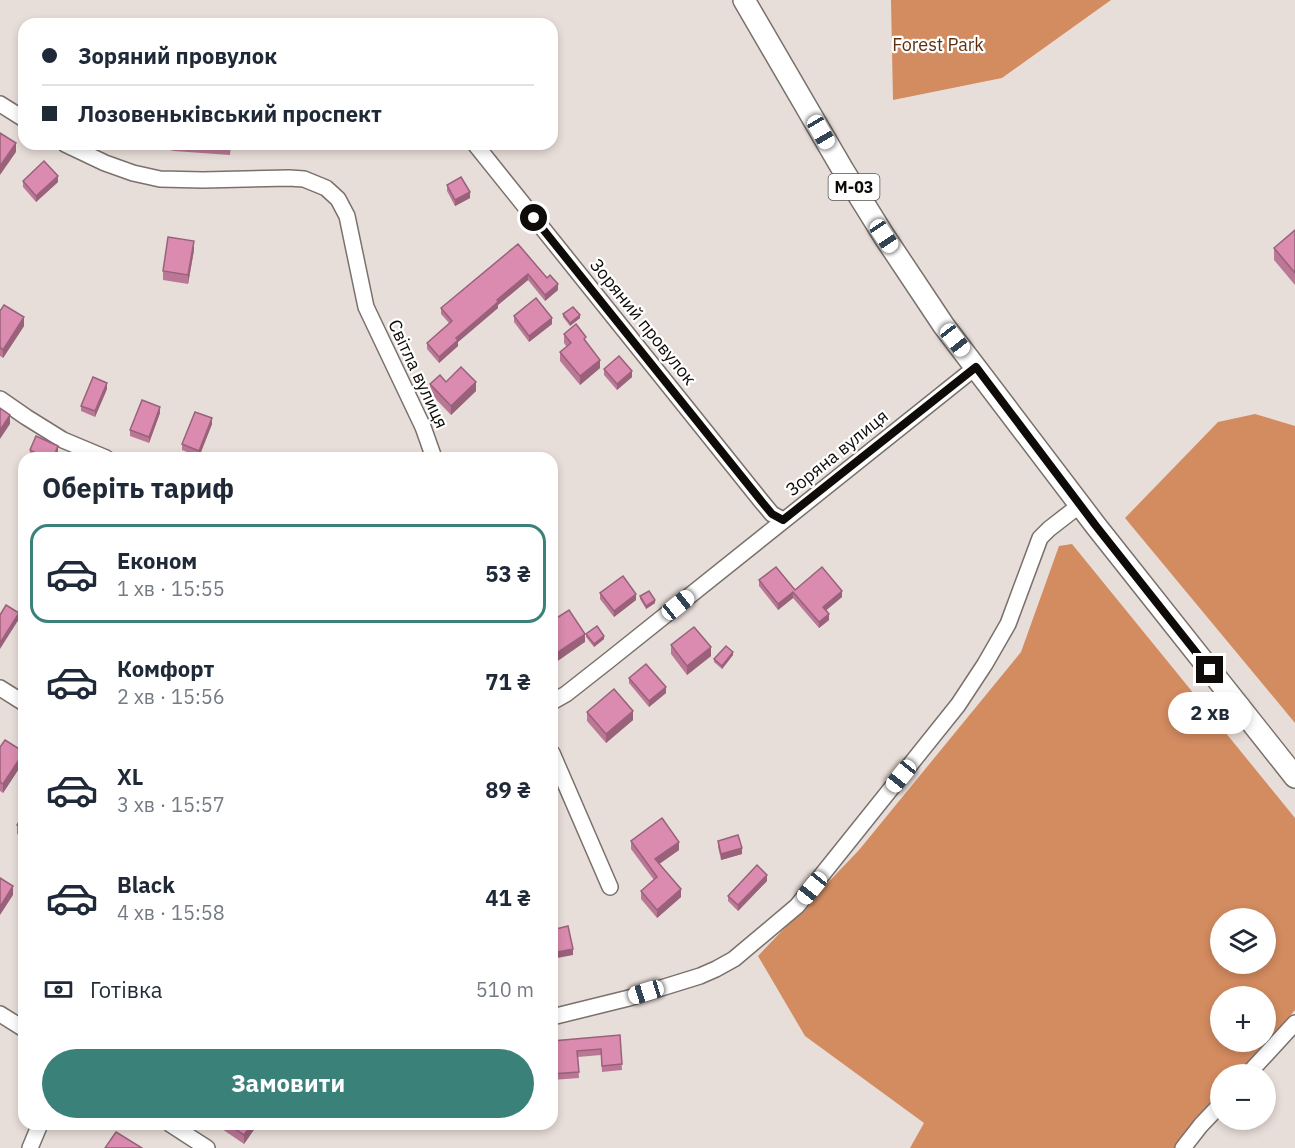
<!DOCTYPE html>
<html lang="uk">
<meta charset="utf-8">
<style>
body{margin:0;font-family:"IBM Plex Sans",sans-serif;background:#f6f6f7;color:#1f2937;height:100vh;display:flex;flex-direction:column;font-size:22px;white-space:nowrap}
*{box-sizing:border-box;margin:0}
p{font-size:20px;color:#747a83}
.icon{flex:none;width:33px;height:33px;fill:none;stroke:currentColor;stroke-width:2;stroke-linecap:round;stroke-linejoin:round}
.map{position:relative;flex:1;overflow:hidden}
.drawer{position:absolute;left:18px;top:452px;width:540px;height:678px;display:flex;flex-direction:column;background:#fff;border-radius:18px;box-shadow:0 3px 9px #0003}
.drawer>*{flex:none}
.hud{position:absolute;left:18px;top:18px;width:540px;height:132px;border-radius:18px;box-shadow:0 3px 9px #0003;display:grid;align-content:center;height:132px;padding:0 24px;background:#fff}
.buttons{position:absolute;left:1210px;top:908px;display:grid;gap:12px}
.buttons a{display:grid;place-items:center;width:66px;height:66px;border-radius:50%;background:#fff;box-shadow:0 3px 9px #0003;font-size:30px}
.end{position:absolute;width:27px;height:27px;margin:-14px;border:8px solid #0e0b09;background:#fff;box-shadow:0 0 0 3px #fff}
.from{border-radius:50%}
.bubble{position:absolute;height:42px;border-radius:21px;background:#fff;box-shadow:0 3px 9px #0003;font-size:20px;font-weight:700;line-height:42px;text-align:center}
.car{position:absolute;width:18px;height:36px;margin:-18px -9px;border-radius:8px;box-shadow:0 0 4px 2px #0007;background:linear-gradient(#fff 24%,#345 0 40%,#fff 0 76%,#345 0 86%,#fff 0)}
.hud b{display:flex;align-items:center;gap:21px;height:57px;font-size:22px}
.hud b+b{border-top:2px solid #e0e1e3}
.hud i{width:15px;height:15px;background:#1f2937}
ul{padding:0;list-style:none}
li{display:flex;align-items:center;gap:18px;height:99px;margin:0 12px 9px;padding:0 12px;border:3px solid transparent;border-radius:18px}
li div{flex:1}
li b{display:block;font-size:22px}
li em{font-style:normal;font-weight:700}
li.active{border-color:#3a8179}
li>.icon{width:54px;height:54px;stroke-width:1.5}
h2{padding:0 24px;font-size:27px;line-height:72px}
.pay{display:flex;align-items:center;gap:15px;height:66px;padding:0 24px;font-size:22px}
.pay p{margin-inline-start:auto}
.primary-button{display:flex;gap:12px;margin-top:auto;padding:12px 24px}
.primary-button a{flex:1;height:69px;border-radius:36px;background:#3a8179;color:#fff;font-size:24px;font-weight:700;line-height:69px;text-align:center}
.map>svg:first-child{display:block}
</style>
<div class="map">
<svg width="1295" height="1148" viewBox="0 0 1295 1148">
<rect width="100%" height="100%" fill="#e8ded9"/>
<g fill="#d38b60" fill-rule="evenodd">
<path d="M891,0H1111L1002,78L893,100Z"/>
<path d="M1255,414L1295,426V723L1125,518L1218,422Z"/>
<path d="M1072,544L1295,818V1010L1240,1074H1221V1096L1177,1148H910L924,1123L805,1036L758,956L859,850L1021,652L1059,546ZM1221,918H1266V963H1221ZM1221,996H1266V1041H1221Z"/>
</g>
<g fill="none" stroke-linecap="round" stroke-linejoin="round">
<g stroke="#7a716c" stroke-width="18">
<g id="minor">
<path d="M0,104L24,119"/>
<path d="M65,144L105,163L133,173L160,179L203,180L289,178L304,179L326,188L338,199L347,216L366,307L423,427L434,458"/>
<path d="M475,144L762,502L772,514L783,520"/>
<path d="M0,399L26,417L63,440L106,458"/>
<path d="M0,688L24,703"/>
<path d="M552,702L566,694L608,661L976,367"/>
<path d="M552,753L610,887"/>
<path d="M0,1014L24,1029"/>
<path d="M552,1017L629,998L700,976L716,969L734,959L797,906L958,705L985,664L1008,624L1040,538L1049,529L1080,505"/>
<path d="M1248,1074L1295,1023"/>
<path d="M170,1124L207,1148"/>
<path d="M30,1148L40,1124"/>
<path d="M1183,1148L1201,1125L1221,1104"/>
</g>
</g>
<g stroke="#7a716c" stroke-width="24">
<path id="highway" d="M744,0L843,170L884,236L944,326L1096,526L1295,777"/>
</g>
<use href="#minor" stroke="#fff" stroke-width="15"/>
<use href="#highway" stroke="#fff" stroke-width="21"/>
</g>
<g fill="#bb7896">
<path d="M145,144H231L230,155L174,151Z"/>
<path d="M23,181L58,182L36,202L23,187Z"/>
<path d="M447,185L470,198L455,206L447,191Z"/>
<path d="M1295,230V285L1274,260V248Z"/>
<path d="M518,244L558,290L545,301L528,280L498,305V308L458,342V346L439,363L427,349V343L449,323L441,314V308Z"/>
<path d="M194,250L188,284L163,280V271Z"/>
<path d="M0,311L24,326L3,358L0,356Z"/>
<path d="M563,314L580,318L570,326L563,317Z"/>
<path d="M514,316L552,324L529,342L514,322Z"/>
<path d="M564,334L586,342L600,368L580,385L560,361V352L567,347L564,343Z"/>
<path d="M604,369L632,377L617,390L604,375Z"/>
<path d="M446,382L476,391L451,415L430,393V384Z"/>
<path d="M107,389L95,417L81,411V406Z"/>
<path d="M160,413L149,443L130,436V430Z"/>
<path d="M212,424L199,457L182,450V444Z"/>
<path d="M30,450L58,452L56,458H33L30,456Z"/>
<path d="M759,580L795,590L842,597L826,610L829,620L819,628L793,598L778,610L759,586Z"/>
<path d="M600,593L636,600L614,617L600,599Z"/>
<path d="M640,596L655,603L646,609L640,599Z"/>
<path d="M586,634L604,639L594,647L586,637Z"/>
<path d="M671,645L711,656L687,675L671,654Z"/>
<path d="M733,655L722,669L714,662V659Z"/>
<path d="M629,678L666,693L649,707L629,683Z"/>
<path d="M587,712L633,720L606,743L587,721Z"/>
<path d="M0,747L24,761L3,793L0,791Z"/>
<path d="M24,814V838L17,834V825Z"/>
<path d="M631,841L679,850L659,864L681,897L657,918L641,899V891L654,880L631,849Z"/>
<path d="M718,841L742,854L721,860L718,847Z"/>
<path d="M767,881L738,911L728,901V896Z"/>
<path d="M620,1035L622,1070L602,1072L601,1055L578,1057L579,1078L552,1080V1041Z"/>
<path d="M222,1124H258L244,1144L222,1129Z"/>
</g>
<g fill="#99617a">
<path d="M16,143V152L0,175V166Z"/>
<path d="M58,176V182L36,202V196Z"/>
<path d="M470,192V198L455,206V200Z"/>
<path d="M194,241V250L188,284V275Z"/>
<path d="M528,274V280L498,305V308L458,342V346L439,363V357L456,338L497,300Z"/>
<path d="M558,284V290L545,301V295Z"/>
<path d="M580,315V318L570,326V323Z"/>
<path d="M24,317V326L3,358V350Z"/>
<path d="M552,318V324L529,342V336Z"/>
<path d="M600,360V368L580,385V376Z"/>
<path d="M632,371V377L617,390V384Z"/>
<path d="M476,382V391L451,415V406Z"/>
<path d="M107,383V389L95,417V411Z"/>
<path d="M160,407V413L149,443V437Z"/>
<path d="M10,415V424L0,439V430Z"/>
<path d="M212,418V424L199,457V451Z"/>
<path d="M58,446V452L56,458H53Z"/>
<path d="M842,591V597L823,613V607Z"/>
<path d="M793,592V598L778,610V604Z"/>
<path d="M636,594V600L614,617V611Z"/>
<path d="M655,600V603L646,609V606Z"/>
<path d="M19,613V619L0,649V643Z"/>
<path d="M829,614V620L819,628V622Z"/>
<path d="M585,634V642L552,665V656Z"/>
<path d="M604,636V639L594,647V644Z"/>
<path d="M711,647V656L687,675V666Z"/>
<path d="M733,652V655L722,669V666Z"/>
<path d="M666,687V693L649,707V701Z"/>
<path d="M633,711V720L606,743V734Z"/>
<path d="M24,752V761L3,793V784Z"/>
<path d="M679,842V850L655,867V859Z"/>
<path d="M742,848V854L721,860V854Z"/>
<path d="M767,875V881L738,911V905Z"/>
<path d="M13,886V895L0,915V907Z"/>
<path d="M681,889V897L657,918V910Z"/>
<path d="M573,949V955L552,959V953Z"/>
<path d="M252,1124H258L244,1144V1135Z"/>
</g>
<g fill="#da8baf" stroke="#99617a" stroke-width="1.5">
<path d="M0,133L16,143L0,166Z"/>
<path d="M199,144H230V146Z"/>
<path d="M44,161L58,176L36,196L23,181Z"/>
<path d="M461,177L470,192L455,200L447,185Z"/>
<path d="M1295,230V273L1274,248Z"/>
<path d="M168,237L194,241L188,275L163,271Z"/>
<path d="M518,244L547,278L550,275L558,284L545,295L528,274L497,300L498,302L456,338L458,340L439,357L427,343L452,321L441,308Z"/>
<path d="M536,298L552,318L529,336L514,316Z"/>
<path d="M4,305L24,317L3,350L0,347V311Z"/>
<path d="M573,307L580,315L570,323L563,314Z"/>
<path d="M576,324L586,337L584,339L600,360L580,376L560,352L571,343L564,334Z"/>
<path d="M619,356L632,371L617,384L604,369Z"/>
<path d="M461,367L476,382L451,406L430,384L440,375L446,382Z"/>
<path d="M93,377L107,383L95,411L81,406Z"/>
<path d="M142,400L160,407L149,437L130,430Z"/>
<path d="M0,408L10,415L0,430Z"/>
<path d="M195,412L212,418L199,451L182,444Z"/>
<path d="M36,436L58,446L53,458H45L30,450Z"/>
<path d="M776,567L795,590L822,567L842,591L823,607L829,614L819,622L793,592L778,604L759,580Z"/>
<path d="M623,576L636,594L614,611L600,593Z"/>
<path d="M649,591L655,600L646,606L640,596Z"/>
<path d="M6,605L19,613L0,643V615Z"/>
<path d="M569,610L585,634L552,656V630L553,629L552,627V621Z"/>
<path d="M597,626L604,636L594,644L586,634Z"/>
<path d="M694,627L711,647L687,666L671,645Z"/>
<path d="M726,646L733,652L722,666L714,659Z"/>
<path d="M646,664L666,687L649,701L629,678Z"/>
<path d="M614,689L633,711L606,734L587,712Z"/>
<path d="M5,740L24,752L3,784L0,782V747Z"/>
<path d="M24,814V829L17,825Z"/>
<path d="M662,818L679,842L655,859L681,889L657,910L641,891L657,877L631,841Z"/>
<path d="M738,835L742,848L721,854L718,841Z"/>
<path d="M757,865L767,875L738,905L728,896Z"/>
<path d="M0,878L13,886L0,907Z"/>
<path d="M568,926L573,949L552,953V930Z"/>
<path d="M620,1035L622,1064L602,1066L601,1049L577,1051L579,1072L552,1074V1041Z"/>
<path d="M227,1124H252L244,1135Z"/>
<path d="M116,1132L142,1148H105Z"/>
</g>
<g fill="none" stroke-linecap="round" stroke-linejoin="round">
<path stroke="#0e0b09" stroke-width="8" d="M534,218L762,502L772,514L783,520L976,367L1096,526L1210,670"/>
</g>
<g text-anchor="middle" stroke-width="4.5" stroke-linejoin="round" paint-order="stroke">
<rect fill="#fff" stroke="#565453" stroke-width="1.5" x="828.5" y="174" width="51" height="26" rx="4.5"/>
<g font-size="16" font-weight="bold" fill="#0e0b09">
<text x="854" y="193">М-03</text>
</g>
<g font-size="18" fill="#5e2f0f" stroke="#fff">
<text x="938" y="51">Forest Park</text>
</g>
<g font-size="18" fill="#0e0b09" stroke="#fff">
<text transform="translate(643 322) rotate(51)" y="6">Зоряний провулок</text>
<text transform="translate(418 374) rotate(65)" y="6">Світла вулиця</text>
<text transform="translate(837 453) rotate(-39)" y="6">Зоряна вулиця</text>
</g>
</g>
</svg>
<div class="buttons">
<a><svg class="icon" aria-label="layers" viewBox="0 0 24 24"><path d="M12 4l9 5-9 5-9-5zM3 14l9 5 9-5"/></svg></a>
<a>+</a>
<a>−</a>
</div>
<i class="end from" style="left:534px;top:218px"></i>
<i class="end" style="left:1210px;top:670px"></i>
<div class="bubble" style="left:1168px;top:692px;width:84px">2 хв</div>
<i class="car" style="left:821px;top:132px;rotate:150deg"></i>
<i class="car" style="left:884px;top:236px;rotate:146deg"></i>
<i class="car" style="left:955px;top:340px;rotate:142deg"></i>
<i class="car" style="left:678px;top:605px;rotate:51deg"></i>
<i class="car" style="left:901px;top:776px;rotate:219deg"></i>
<i class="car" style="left:812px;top:888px;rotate:219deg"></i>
<i class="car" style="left:646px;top:992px;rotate:253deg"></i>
<div class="hud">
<b><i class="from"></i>Зоряний провулок</b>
<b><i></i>Лозовеньківський проспект</b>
</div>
<section class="drawer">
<h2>Оберіть тариф</h2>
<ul>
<li class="active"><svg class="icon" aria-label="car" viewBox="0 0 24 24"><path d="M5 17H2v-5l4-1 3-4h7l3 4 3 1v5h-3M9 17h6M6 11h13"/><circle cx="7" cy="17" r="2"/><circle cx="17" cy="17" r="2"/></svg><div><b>Економ</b><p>1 хв · 15:55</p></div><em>53 ₴</em></li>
<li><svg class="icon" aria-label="car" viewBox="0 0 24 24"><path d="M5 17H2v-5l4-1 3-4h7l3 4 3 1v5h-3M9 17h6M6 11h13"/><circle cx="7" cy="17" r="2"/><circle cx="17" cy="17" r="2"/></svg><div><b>Комфорт</b><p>2 хв · 15:56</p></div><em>71 ₴</em></li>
<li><svg class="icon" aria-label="car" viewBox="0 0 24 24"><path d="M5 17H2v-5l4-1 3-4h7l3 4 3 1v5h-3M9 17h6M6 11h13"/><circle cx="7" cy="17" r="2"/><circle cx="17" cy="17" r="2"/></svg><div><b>XL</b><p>3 хв · 15:57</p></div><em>89 ₴</em></li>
<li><svg class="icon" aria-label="car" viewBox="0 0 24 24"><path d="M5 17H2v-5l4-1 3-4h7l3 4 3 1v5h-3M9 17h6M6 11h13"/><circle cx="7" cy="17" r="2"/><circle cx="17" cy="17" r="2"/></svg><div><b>Black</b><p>4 хв · 15:58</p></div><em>41 ₴</em></li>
</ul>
<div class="pay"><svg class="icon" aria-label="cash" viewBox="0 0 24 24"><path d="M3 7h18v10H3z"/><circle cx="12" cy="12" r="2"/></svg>Готівка<p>510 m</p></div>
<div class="primary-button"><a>Замовити</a></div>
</section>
</div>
